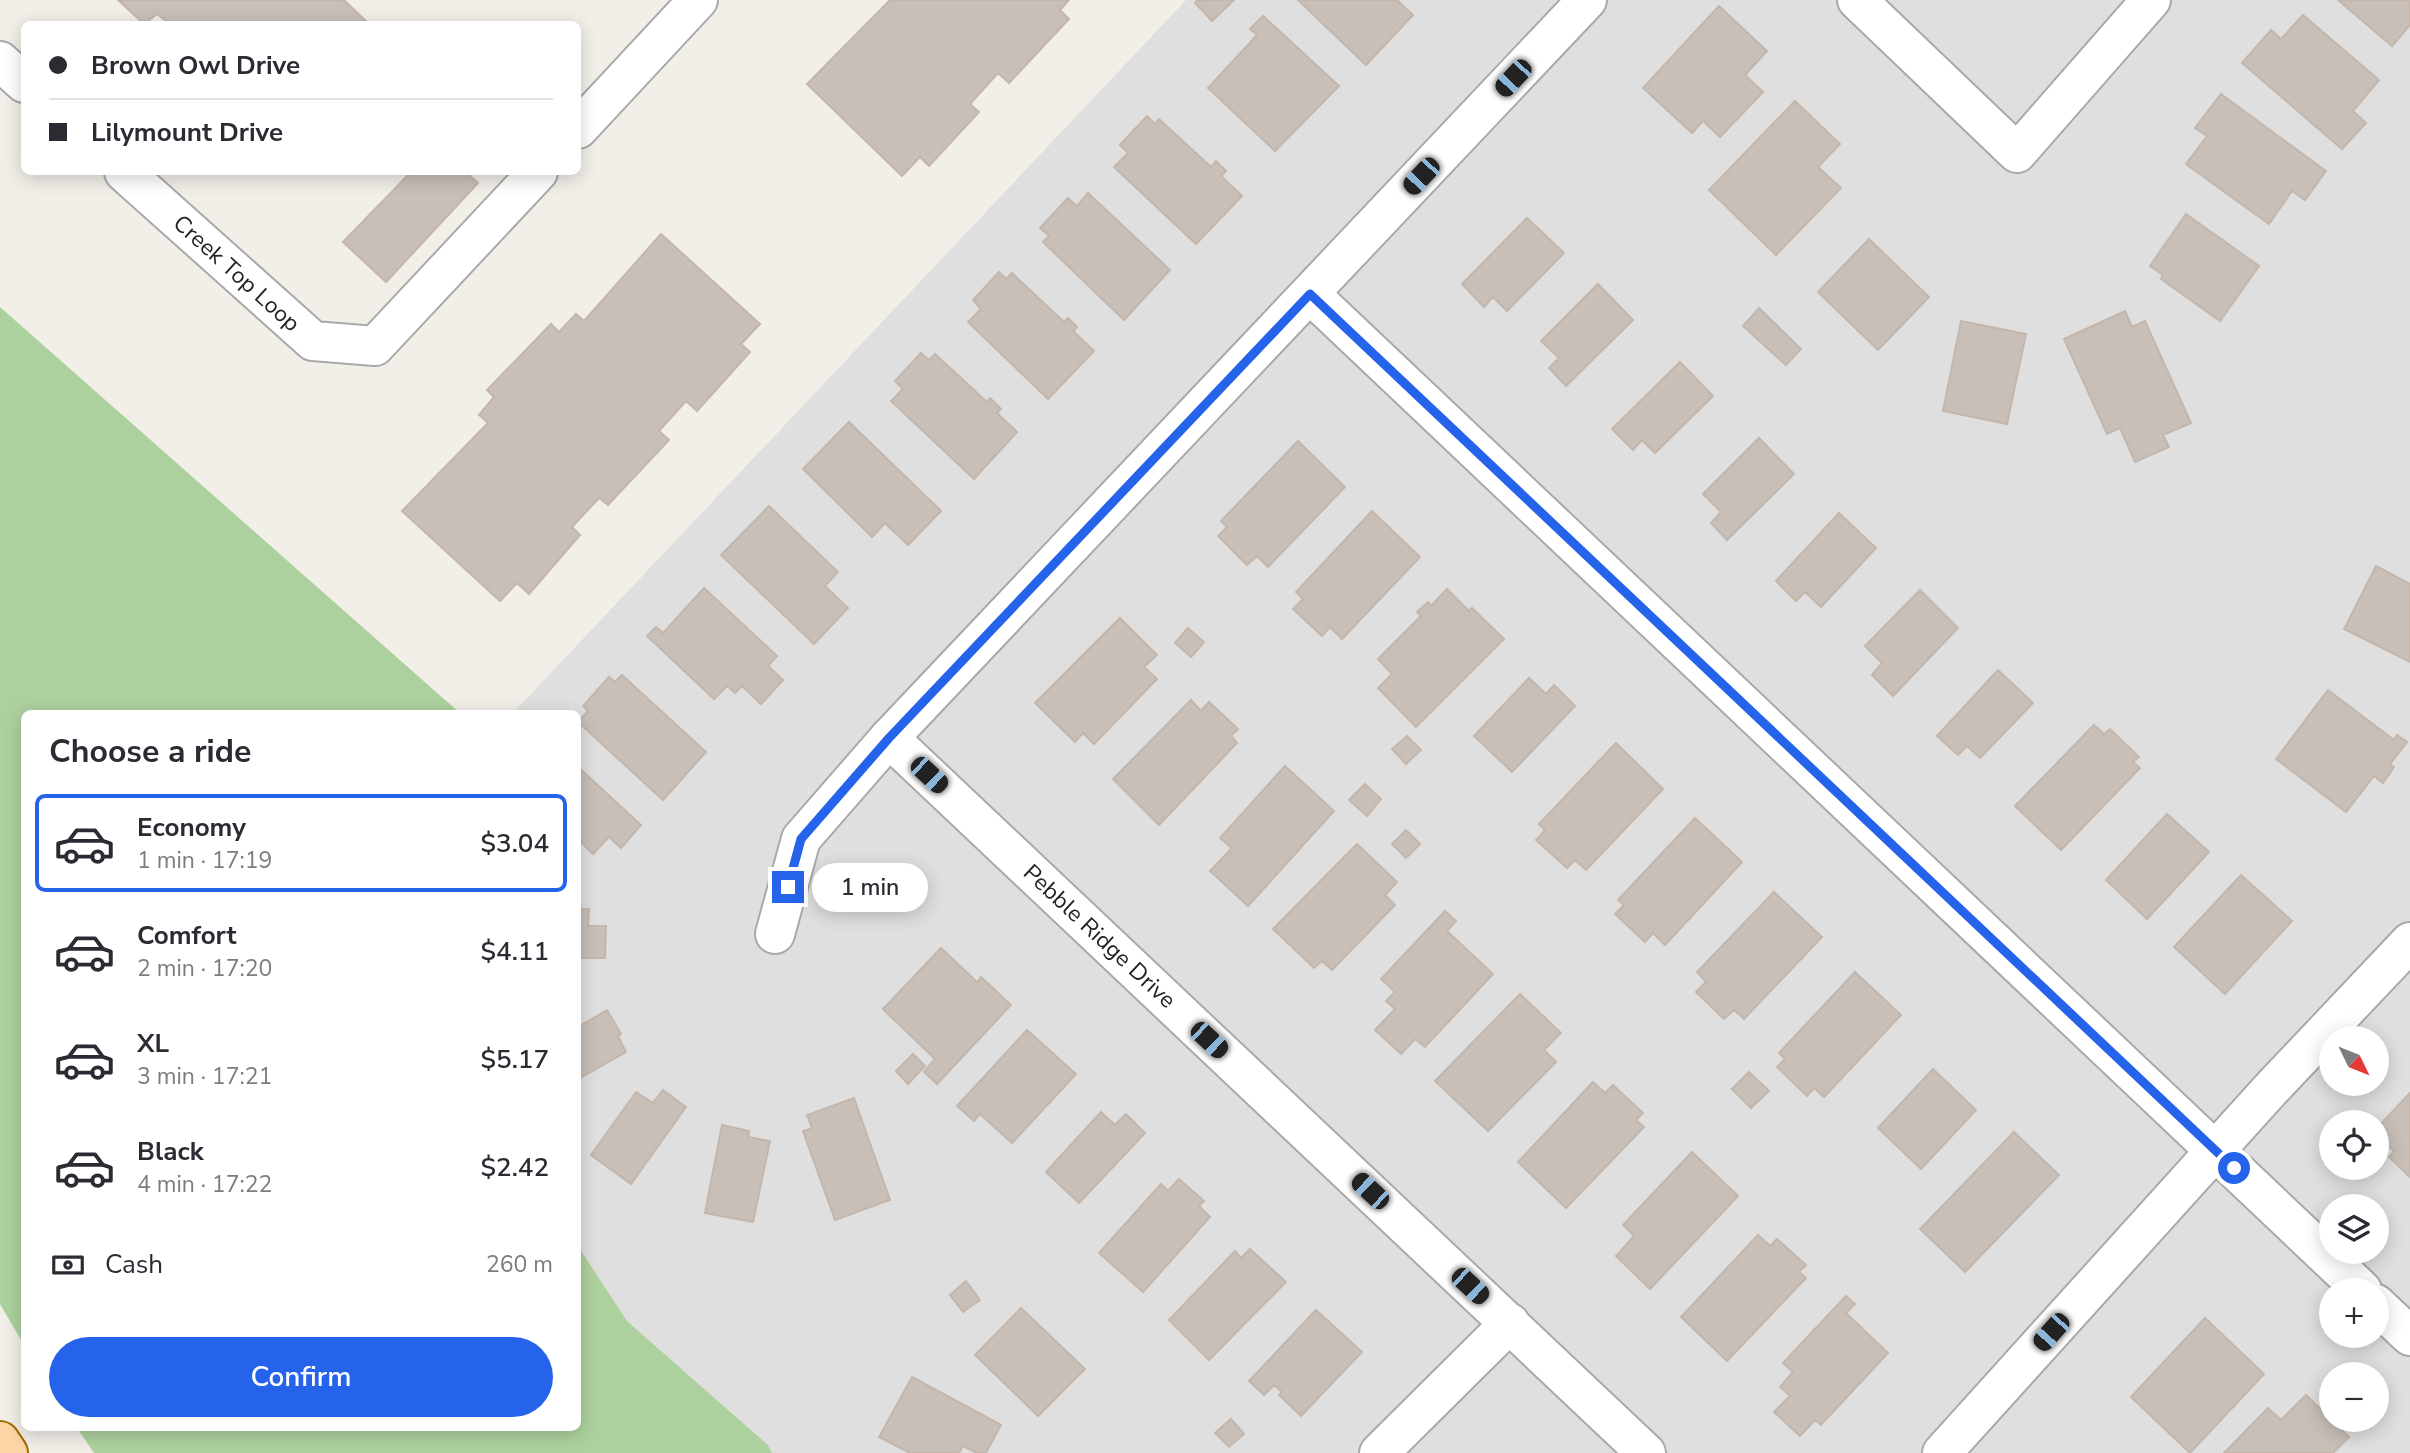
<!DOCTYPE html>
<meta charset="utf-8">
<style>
body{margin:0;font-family:"Nunito Sans",sans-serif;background:#f7f7f7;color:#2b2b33;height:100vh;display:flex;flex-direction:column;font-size:26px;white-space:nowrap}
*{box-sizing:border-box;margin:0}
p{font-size:23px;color:#7c7c81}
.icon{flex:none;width:38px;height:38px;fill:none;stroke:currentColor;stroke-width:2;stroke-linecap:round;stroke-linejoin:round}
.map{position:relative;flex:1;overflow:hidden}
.side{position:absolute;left:21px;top:710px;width:560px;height:721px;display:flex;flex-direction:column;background:#fff;border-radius:10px;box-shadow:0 4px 18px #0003}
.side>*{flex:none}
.guide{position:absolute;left:21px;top:21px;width:560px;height:154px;border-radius:10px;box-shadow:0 4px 18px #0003;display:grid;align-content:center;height:154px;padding:0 28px;background:#fff}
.needle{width:46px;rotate:133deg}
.fabs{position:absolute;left:2319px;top:1026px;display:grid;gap:14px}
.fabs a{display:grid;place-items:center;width:70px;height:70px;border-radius:50%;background:#fff;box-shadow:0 4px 18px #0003;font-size:35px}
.end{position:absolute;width:32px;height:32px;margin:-16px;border:9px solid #2563eb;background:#fff;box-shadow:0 0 0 4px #fff}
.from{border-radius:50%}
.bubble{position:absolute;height:49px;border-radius:24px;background:#fff;box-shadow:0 4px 18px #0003;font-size:23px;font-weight:600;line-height:49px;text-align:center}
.car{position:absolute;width:21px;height:42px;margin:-21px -10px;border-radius:9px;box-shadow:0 0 5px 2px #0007;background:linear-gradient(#222 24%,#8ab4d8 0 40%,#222 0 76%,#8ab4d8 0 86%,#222 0)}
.guide b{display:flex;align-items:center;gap:24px;height:66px;font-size:26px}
.guide b+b{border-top:2px solid #e1e1e2}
.guide i{width:18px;height:18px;background:#2b2b33}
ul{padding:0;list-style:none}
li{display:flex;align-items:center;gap:21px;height:98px;margin:0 14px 10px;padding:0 14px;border:4px solid transparent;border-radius:10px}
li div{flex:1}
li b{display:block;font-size:26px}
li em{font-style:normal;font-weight:600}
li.current{border-color:#2563eb}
li>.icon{width:63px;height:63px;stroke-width:1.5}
h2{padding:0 28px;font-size:32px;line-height:84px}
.pay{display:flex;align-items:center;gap:18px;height:77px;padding:0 28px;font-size:26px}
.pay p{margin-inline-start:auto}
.action{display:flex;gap:14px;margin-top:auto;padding:14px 28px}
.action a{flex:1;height:80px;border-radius:42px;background:#2563eb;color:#fff;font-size:28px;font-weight:600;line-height:80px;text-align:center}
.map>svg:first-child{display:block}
</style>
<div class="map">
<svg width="2410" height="1453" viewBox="0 0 2410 1453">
<rect width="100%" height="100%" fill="#f2efe9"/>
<path fill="#e0dfdf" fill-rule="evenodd" d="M1186,0H2410V1453H772L768,1445L627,1321L578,1246V714H512ZM2331,1038H2376V1083H2331ZM2331,1122H2376V1167H2331ZM2331,1206H2376V1251H2331ZM2331,1290H2376V1335H2331ZM2331,1374H2376V1419H2331Z"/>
<g fill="#add19e">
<path d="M0,307L461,714H24V1345L0,1304Z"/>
<path d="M578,1246L627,1321L768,1445L772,1453H94L77,1428H578Z"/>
</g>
<g fill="#c7bfb8" stroke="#c4b6ab" stroke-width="2">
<path d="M118,0H344L369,24H170L157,14L144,24Z"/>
<path d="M890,0H1069L1060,10L1069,19L1009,83L998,73L970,104L979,112L929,166L920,157L902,176L807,84Z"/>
<path d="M1197,0H1234L1212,21L1195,3Z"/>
<path d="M1298,0H1397L1413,15L1366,65Z"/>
<path d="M2338,0H2410V25L2392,46Z"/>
<path d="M1719,6L1767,51L1745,75L1763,92L1720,137L1703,121L1692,133L1643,88Z"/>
<path d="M2303,15L2379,80L2353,111L2366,123L2342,149L2242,63L2271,30L2281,39Z"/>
<path d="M1263,16L1339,86L1275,151L1208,88L1257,35L1250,29Z"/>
<path d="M2221,94L2326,171L2305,200L2292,191L2269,224L2186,164L2207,136L2195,128Z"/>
<path d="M1795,101L1840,144L1818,167L1841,188L1776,255L1709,190Z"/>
<path d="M1147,116L1155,124L1159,119L1211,167L1216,161L1226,171L1221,176L1242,196L1196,244L1114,167L1128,153L1120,145Z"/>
<path d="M411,172H466L478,183L386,282L343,242Z"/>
<path d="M1088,193L1170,270L1124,320L1043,242L1049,236L1040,228L1068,198L1077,206Z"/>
<path d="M2186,214L2259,266L2220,321L2161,279L2163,275L2150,266Z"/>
<path d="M1527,218L1564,253L1507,311L1493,297L1484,307L1462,284Z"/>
<path d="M661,234L760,324L741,344L750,352L697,411L686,401L659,431L669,440L608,505L599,498L572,527L580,535L529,594L517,583L500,601L402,511L488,423L479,415L494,397L487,390L551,324L559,332L576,314L584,321Z"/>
<path d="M1869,239L1929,297L1878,350L1818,292Z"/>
<path d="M999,272L1006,279L1012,273L1064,322L1068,318L1077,327L1073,331L1094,351L1048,399L968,322L981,309L973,300Z"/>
<path d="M1598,284L1633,320L1566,386L1549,368L1559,358L1541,341Z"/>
<path d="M1759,308L1801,349L1786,365L1743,326Z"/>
<path d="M2125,311L2132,327L2145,321L2191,423L2163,435L2169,447L2135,462L2120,428L2107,434L2064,339Z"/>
<path d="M1961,321L2026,334L2007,424L1943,411Z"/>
<path d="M921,353L929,360L935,354L987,402L990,398L1001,409L997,413L1017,432L974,479L891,401L903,389L895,381Z"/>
<path d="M1680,362L1713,396L1655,453L1642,440L1633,450L1612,429Z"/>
<path d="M849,422L941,511L908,545L885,523L872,537L803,469Z"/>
<path d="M1759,438L1794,474L1727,540L1711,523L1721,512L1703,494Z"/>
<path d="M1298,441L1345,487L1268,567L1257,556L1247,565L1218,536L1227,527L1221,521Z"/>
<path d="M769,506L838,572L825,586L848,608L814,644L721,555Z"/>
<path d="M1372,511L1420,557L1342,639L1330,627L1322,636L1293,609L1303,599L1296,592Z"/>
<path d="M1839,513L1876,548L1821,607L1805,592L1796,601L1776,581Z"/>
<path d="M2376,566L2410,584V662L2344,629Z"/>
<path d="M704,588L777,656L768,666L783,680L761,704L742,686L735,693L727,686L714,699L647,636L656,627L663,633Z"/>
<path d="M1447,589L1469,611L1472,608L1504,639L1416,727L1378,688L1392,674L1378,659L1421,616L1417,612L1428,602L1431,606Z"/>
<path d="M1920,590L1958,628L1893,696L1872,675L1882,663L1865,646Z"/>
<path d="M1120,618L1157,655L1144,667L1157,679L1094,744L1083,733L1075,742L1035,703Z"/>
<path d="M1188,628L1204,642L1191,657L1175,643Z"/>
<path d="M1998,670L2033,703L1980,758L1967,746L1958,755L1937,736Z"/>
<path d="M622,675L706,752L663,800L578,722L588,711L583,706L609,677L615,682Z"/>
<path d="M1529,678L1546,694L1554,685L1575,706L1512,772L1474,736Z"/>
<path d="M2328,690L2394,740L2397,735L2407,742L2390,764L2394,767L2383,783L2374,776L2346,812L2276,759Z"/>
<path d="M1191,700L1201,711L1209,702L1238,729L1231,736L1237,743L1159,825L1113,779Z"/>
<path d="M2094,725L2104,734L2110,729L2139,757L2133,762L2140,768L2061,850L2015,806Z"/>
<path d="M1407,736L1421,750L1406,764L1392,749Z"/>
<path d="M1616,743L1663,789L1586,870L1575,860L1567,868L1536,840L1545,830L1539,824Z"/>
<path d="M1285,766L1334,811L1248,906L1210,871L1232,848L1220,838Z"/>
<path d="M578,767L641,825L621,848L609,837L593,854L578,839Z"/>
<path d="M1365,784L1381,799L1367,816L1349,800Z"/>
<path d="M2167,814L2209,852L2147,919L2106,880Z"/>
<path d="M1695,818L1742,862L1665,945L1653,933L1645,942L1615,914L1624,905L1618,900Z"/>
<path d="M1406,830L1420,844L1406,858L1392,844Z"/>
<path d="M1357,844L1397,882L1385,895L1395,905L1332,970L1322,961L1314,968L1273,929Z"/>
<path d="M2241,875L2292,921L2225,994L2174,947Z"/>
<path d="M1774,892L1822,937L1744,1019L1734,1010L1724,1019L1696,992L1706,982L1697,972Z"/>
<path d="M578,909H589L588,926H606L605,958H578Z"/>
<path d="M1445,911L1456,921L1447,931L1493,974L1425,1047L1415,1039L1401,1054L1375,1030L1395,1009L1386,1001L1395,992L1381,979Z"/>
<path d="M941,948L977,982L981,977L1011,1005L937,1084L924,1072L935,1059L883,1009Z"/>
<path d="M1855,972L1901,1015L1824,1097L1814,1088L1807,1096L1777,1067L1785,1059L1779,1053Z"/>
<path d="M1520,994L1561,1033L1544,1050L1556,1062L1488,1131L1435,1081Z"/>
<path d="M607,1010L621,1034L618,1036L626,1052L578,1079V1027Z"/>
<path d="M1027,1030L1076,1074L1012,1143L980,1114L974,1121L957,1106Z"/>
<path d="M913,1054L925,1066L908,1084L896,1071Z"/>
<path d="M1933,1069L1976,1110L1921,1169L1878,1128Z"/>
<path d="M1749,1072L1769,1091L1751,1108L1732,1089Z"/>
<path d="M1593,1082L1605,1093L1613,1085L1643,1113L1636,1120L1644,1127L1566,1208L1518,1162Z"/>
<path d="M663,1090L686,1107L631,1184L591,1155L636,1092L653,1103Z"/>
<path d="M2410,1093V1177L2389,1157L2394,1151L2376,1135V1129Z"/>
<path d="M854,1098L890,1200L835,1220L803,1131L812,1128L807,1115Z"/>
<path d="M1101,1112L1115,1125L1126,1114L1145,1133L1079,1203L1046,1172Z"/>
<path d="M722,1125L749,1131L748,1137L770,1141L753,1222L705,1213Z"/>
<path d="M2014,1132L2059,1175L1965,1272L1920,1229Z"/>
<path d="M1692,1152L1738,1196L1650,1289L1616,1256L1634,1236L1623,1225Z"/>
<path d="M1179,1179L1204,1201L1199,1206L1210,1217L1143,1292L1099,1253L1161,1184L1168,1191Z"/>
<path d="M1758,1235L1770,1246L1777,1239L1806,1265L1799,1272L1806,1278L1727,1361L1681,1317Z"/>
<path d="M1250,1249L1286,1282L1209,1360L1169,1320L1235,1251L1241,1258Z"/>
<path d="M966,1281L980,1300L963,1312L950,1295Z"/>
<path d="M1846,1296L1855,1304L1846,1313L1888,1353L1821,1425L1815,1420L1800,1436L1774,1412L1790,1396L1780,1387L1793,1372L1783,1363Z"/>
<path d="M1021,1308L1085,1369L1038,1416L975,1355Z"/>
<path d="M1316,1310L1362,1352L1301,1416L1279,1395L1282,1392L1274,1385L1264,1395L1249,1381Z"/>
<path d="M2205,1318L2264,1374L2190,1453L2131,1397Z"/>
<path d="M912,1377L1001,1425L986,1453H977L963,1446L959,1453H910L879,1437Z"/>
<path d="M2306,1395L2349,1437L2333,1453H2224L2268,1408L2281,1420Z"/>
<path d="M1231,1419L1244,1434L1229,1447L1215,1433Z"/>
</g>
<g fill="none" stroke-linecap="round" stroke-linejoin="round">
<g stroke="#a9a9a9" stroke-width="42">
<g id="minor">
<path d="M1857,0L2017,153L2151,0"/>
<path d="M0,61L24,83"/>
<path d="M578,129L698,0"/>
<path d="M124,172L313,341L375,346L538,172"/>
<path d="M1310,294L2362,1290"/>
<path d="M889,738L1646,1453"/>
<path d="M775,934L801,839L889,738L1587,0"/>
<path d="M2376,1304L2410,1336"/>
<path d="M1379,1453L1510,1323"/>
<path d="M1942,1453L2270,1090L2410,942"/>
</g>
</g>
<g stroke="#a06b00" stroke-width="42">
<path id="major" d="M0,1441L8,1453"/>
</g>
<use href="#minor" stroke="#fff" stroke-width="38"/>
<use href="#major" stroke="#fcd6a4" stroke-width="38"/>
</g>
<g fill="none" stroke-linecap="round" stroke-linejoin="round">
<path stroke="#2563eb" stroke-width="9" d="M788,887L801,839L889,738L1310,294L2234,1168"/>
</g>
<g text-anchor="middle" stroke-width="7" stroke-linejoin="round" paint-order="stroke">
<g font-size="23" fill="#222" stroke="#fff">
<text transform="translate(237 273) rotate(42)" y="8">Creek Top Loop</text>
<text transform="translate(1100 936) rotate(43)" y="8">Pebble Ridge Drive</text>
</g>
</g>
</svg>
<div class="fabs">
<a><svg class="needle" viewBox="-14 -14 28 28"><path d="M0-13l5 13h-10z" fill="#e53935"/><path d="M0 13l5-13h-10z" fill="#7c7c81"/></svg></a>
<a><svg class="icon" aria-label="locate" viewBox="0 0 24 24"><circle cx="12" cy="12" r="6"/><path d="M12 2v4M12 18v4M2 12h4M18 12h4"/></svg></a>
<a><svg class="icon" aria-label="layers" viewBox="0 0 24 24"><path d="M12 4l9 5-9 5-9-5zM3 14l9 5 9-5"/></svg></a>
<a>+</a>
<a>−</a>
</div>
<i class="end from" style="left:2234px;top:1168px"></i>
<i class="end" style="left:788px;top:887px"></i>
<div class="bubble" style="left:812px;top:863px;width:116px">1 min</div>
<i class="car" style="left:1513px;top:78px;rotate:223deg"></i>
<i class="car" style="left:1421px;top:176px;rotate:223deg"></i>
<i class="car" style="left:929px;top:775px;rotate:133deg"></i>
<i class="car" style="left:1209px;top:1040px;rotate:133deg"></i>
<i class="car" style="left:1370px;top:1191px;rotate:313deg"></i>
<i class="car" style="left:1470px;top:1286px;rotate:133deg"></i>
<i class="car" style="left:2051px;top:1332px;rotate:222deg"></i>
<div class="guide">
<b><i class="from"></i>Brown Owl Drive</b>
<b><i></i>Lilymount Drive</b>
</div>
<section class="side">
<h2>Choose a ride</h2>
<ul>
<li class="current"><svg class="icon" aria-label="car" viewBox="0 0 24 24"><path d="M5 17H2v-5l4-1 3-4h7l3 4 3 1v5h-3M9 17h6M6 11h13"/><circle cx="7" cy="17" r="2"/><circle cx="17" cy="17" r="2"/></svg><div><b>Economy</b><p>1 min · 17:19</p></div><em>$3.04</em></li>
<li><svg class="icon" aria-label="car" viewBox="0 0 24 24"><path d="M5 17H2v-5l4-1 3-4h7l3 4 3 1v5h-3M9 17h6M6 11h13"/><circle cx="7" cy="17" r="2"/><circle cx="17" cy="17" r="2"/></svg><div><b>Comfort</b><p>2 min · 17:20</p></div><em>$4.11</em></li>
<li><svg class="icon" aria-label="car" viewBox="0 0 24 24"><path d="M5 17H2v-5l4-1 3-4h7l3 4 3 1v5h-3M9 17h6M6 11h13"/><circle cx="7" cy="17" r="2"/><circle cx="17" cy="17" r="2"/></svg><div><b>XL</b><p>3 min · 17:21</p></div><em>$5.17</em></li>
<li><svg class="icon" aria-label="car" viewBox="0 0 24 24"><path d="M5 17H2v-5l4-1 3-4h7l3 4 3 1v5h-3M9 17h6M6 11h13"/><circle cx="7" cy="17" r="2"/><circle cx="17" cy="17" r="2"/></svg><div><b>Black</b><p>4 min · 17:22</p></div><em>$2.42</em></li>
</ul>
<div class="pay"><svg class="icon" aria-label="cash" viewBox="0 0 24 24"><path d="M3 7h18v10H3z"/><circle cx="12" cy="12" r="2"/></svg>Cash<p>260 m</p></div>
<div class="action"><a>Confirm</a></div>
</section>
</div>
